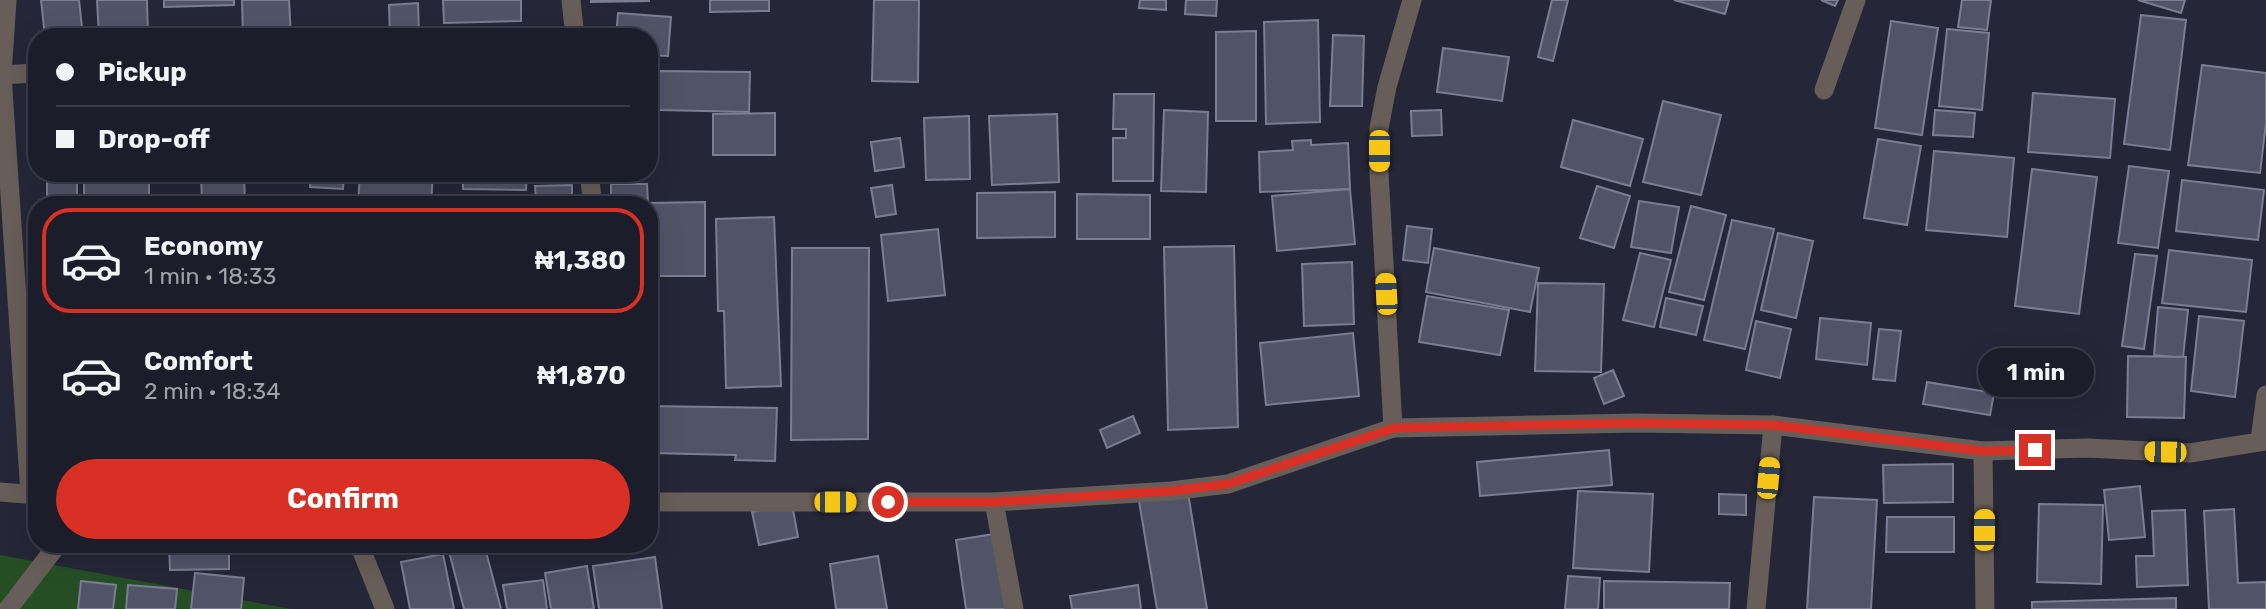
<!DOCTYPE html>
<meta charset="utf-8">
<style>
body{margin:0;font-family:Rubik,sans-serif;background:#252632;color:#f1f3f6;height:100vh;display:flex;flex-direction:column;font-size:26px;white-space:nowrap}
*{box-sizing:border-box;margin:0}
p{font-size:23px;color:#a0a2a8}
.icon{flex:none;width:38px;height:38px;fill:none;stroke:currentColor;stroke-width:2;stroke-linecap:round;stroke-linejoin:round}
.map{position:relative;flex:1;overflow:hidden}
.details{position:absolute;left:28px;top:196px;width:630px;height:357px;display:flex;flex-direction:column;background:#1c1d2a;border-radius:28px;box-shadow:0 7px 28px #0002,0 0 0 2px #3a3b47}
.details>*{flex:none}
.guide{position:absolute;left:28px;top:28px;width:630px;height:154px;border-radius:28px;box-shadow:0 7px 28px #0002,0 0 0 2px #3a3b47;display:grid;align-content:center;height:154px;padding:0 28px;background:#1c1d2a}
.end{position:absolute;width:32px;height:32px;margin:-16px;border:9px solid #d93025;background:#fff;box-shadow:0 0 0 4px #fff}
.from{border-radius:50%}
.bubble{position:absolute;height:49px;border-radius:24px;background:#1c1d2a;box-shadow:0 7px 28px #0002,0 0 0 2px #3a3b47;font-size:23px;font-weight:700;line-height:49px;text-align:center}
.car{position:absolute;width:21px;height:42px;margin:-21px -10px;border-radius:9px;box-shadow:0 0 5px 2px #0007;background:linear-gradient(#f5c518 24%,#345 0 40%,#f5c518 0 76%,#345 0 86%,#f5c518 0)}
.guide b{display:flex;align-items:center;gap:24px;height:66px;font-size:26px}
.guide b+b{border-top:2px solid #3a3b47}
.guide i{width:18px;height:18px;background:#f1f3f6}
ul{padding:12px 0 0;list-style:none}
li{display:flex;align-items:center;gap:21px;height:105px;margin:0 14px 10px;padding:0 14px;border:4px solid transparent;border-radius:28px}
li div{flex:1}
li b{display:block;font-size:26px}
li em{font-style:normal;font-weight:700}
li.on{border-color:#d93025}
li>.icon{width:63px;height:63px;stroke-width:1.5}
.action{display:flex;gap:14px;margin-top:auto;padding:14px 28px}
.action a{flex:1;height:80px;border-radius:42px;background:#d93025;color:#fff;font-size:28px;font-weight:700;line-height:80px;text-align:center}
.map>svg:first-child{display:block}
</style>
<div class="map">
<svg width="2266" height="609" viewBox="0 0 2266 609">
<rect width="100%" height="100%" fill="#252738"/>
<path fill="#264e25" d="M0,555L291,609H0Z"/>
<g fill="#515467" stroke="#7b7e93" stroke-width="2">
<path d="M41,0H79L83,37H45Z"/>
<path d="M97,0H147L148,37H99Z"/>
<path d="M164,0H234V5L164,7Z"/>
<path d="M242,0H289L291,37H243Z"/>
<path d="M443,0H521V21L444,23Z"/>
<path d="M591,0H649V1L591,2Z"/>
<path d="M710,0H769V11L710,12Z"/>
<path d="M874,0H919L918,82L872,81Z"/>
<path d="M1140,0H1166V10L1139,8Z"/>
<path d="M1186,0H1217L1216,16L1185,14Z"/>
<path d="M1552,0H1568L1553,61L1538,57Z"/>
<path d="M1674,0H1729L1725,14Z"/>
<path d="M1821,0H1838L1835,6Z"/>
<path d="M1962,0H1991L1987,30L1958,27Z"/>
<path d="M2138,0H2185L2181,13Z"/>
<path d="M418,3L419,36L390,37L389,5Z"/>
<path d="M618,13L671,17L668,56L649,55V37H616Z"/>
<path d="M2141,15L2186,20L2170,150L2124,144Z"/>
<path d="M1318,20L1320,122L1266,124L1264,22Z"/>
<path d="M1891,21L1938,28L1922,135L1875,128Z"/>
<path d="M1947,29L1989,33L1982,110L1939,106Z"/>
<path d="M1256,31V121H1216V32Z"/>
<path d="M1333,35L1364,36L1362,106H1330Z"/>
<path d="M1443,48L1509,57L1502,101L1437,92Z"/>
<path d="M2202,65L2266,73V123L2260,173L2188,165Z"/>
<path d="M659,71L750,72L749,112L659,110Z"/>
<path d="M2033,93L2115,99L2110,158L2028,152Z"/>
<path d="M1114,94H1154L1153,181H1113V138H1126V129H1113Z"/>
<path d="M1663,101L1721,115L1701,195L1643,182Z"/>
<path d="M1164,110L1208,112L1206,192L1161,191Z"/>
<path d="M1441,110L1442,135L1412,136L1411,111Z"/>
<path d="M1935,110L1975,113L1973,137L1933,135Z"/>
<path d="M775,113V155H713V114Z"/>
<path d="M1057,114L1059,182L992,185L989,116Z"/>
<path d="M969,116L970,179L926,180L924,118Z"/>
<path d="M1573,120L1643,139L1630,186L1561,167Z"/>
<path d="M900,138L904,167L875,171L871,142Z"/>
<path d="M1878,139L1921,146L1907,225L1864,218Z"/>
<path d="M1311,140V145L1348,143L1350,189L1260,192L1259,152L1293,150L1292,141Z"/>
<path d="M37,148V166L28,153Z"/>
<path d="M1934,151L2014,158L2007,237L1926,230Z"/>
<path d="M2129,166L2169,171L2158,248L2118,243Z"/>
<path d="M2032,169L2097,177L2079,314L2015,306Z"/>
<rect x="84" y="173" width="65" height="32"/>
<path d="M201,173H244L245,205H202Z"/>
<path d="M311,173H344L343,189L310,187Z"/>
<path d="M360,173H433L431,205H358Z"/>
<path d="M463,173H527L526,190L463,189Z"/>
<path d="M2182,180L2264,190L2258,240L2176,231Z"/>
<rect x="47" y="182" width="30" height="23"/>
<path d="M611,184H647L648,203L705,202V276H649V205H611Z"/>
<path d="M572,185V205H536L535,186Z"/>
<path d="M892,185L896,214L876,217L871,188Z"/>
<path d="M1597,186L1630,196L1614,248L1580,238Z"/>
<path d="M1350,189L1355,244L1277,251L1272,196Z"/>
<path d="M1055,192V237L977,238V193Z"/>
<path d="M1077,194L1150,195V239H1077Z"/>
<path d="M1639,201L1679,207L1671,253L1631,247Z"/>
<path d="M1691,206L1726,215L1704,300L1669,292Z"/>
<path d="M774,217L781,386L726,388L724,311H718L716,219Z"/>
<path d="M1732,220L1774,229L1745,349L1704,340Z"/>
<path d="M1407,226L1432,229L1428,263L1403,260Z"/>
<path d="M938,229L945,295L888,301L881,235Z"/>
<path d="M1778,233L1813,241L1796,318L1761,310Z"/>
<path d="M1234,246L1238,427L1168,430L1164,247Z"/>
<path d="M792,248H869L868,439L791,440Z"/>
<path d="M1434,248L1539,268L1530,312L1426,292Z"/>
<path d="M2169,250L2252,260L2246,312L2162,303Z"/>
<path d="M1640,253L1671,260L1654,327L1623,320Z"/>
<path d="M2135,254L2157,256L2144,349L2122,346Z"/>
<path d="M1352,262L1354,324L1304,326L1302,264Z"/>
<path d="M1538,283L1604,284L1601,372L1535,371Z"/>
<path d="M1427,296L1509,310L1500,355L1419,342Z"/>
<path d="M1666,298L1703,306L1696,335L1660,327Z"/>
<path d="M2158,307L2188,310L2183,358L2154,355Z"/>
<path d="M2199,316L2244,321L2235,397L2191,391Z"/>
<path d="M1820,318L1871,323L1867,365L1816,359Z"/>
<path d="M1756,321L1791,329L1780,378L1746,370Z"/>
<path d="M1879,329L1901,331L1895,381L1873,379Z"/>
<path d="M1353,333L1359,396L1266,405L1260,343Z"/>
<path d="M2128,356L2186,357L2184,418L2127,417Z"/>
<path d="M1613,370L1624,396L1604,404L1594,378Z"/>
<path d="M1927,382L1994,393L1990,415L1923,404Z"/>
<path d="M649,406L777,408L775,461L735,460L736,455L649,453Z"/>
<path d="M1133,416L1140,433L1107,448L1100,430Z"/>
<path d="M1609,450L1612,485L1480,496L1477,462Z"/>
<path d="M1953,464V502L1884,503L1883,465Z"/>
<path d="M2140,486L2145,537L2109,540L2104,490Z"/>
<path d="M1578,491L1653,494L1649,572L1573,568Z"/>
<path d="M1188,493L1207,609H1157L1139,501Z"/>
<path d="M1719,494L1746,495V515L1719,514Z"/>
<path d="M1814,497L1877,500L1871,609H1807Z"/>
<path d="M792,504L798,537L759,545L752,512Z"/>
<path d="M2039,504L2103,505L2101,584L2037,582Z"/>
<path d="M2234,509L2238,583L2266,582V609H2209L2204,511Z"/>
<path d="M2185,510L2188,585L2137,587L2136,556H2154L2152,511Z"/>
<path d="M1887,517H1954V552H1886Z"/>
<path d="M994,534L1007,609H966L956,540Z"/>
<path d="M169,544H229V569L170,570Z"/>
<path d="M387,544H406V551L388,552Z"/>
<path d="M447,544H484L501,609H464Z"/>
<path d="M443,554L454,609H410L401,562Z"/>
<path d="M878,556L887,609H836L830,564Z"/>
<path d="M655,557L662,609H599L593,566Z"/>
<path d="M587,566L594,609H551L545,573Z"/>
<path d="M195,573L244,578L241,609H191Z"/>
<path d="M1568,576L1600,578L1598,609H1565Z"/>
<path d="M543,580L547,609H507L503,585Z"/>
<path d="M81,581L116,585L113,609H78Z"/>
<path d="M1604,581L1730,583L1729,609H1604Z"/>
<path d="M128,585L177,589L175,609H126Z"/>
<path d="M1138,585L1141,609H1072L1070,596Z"/>
<path d="M2176,598V609H2032V602Z"/>
</g>
<g fill="none" stroke-linecap="round" stroke-linejoin="round">
<g stroke="#675e59" stroke-width="19">
<path d="M7,0L2,75L30,494"/>
<path d="M571,0L575,37"/>
<path d="M0,75L37,73"/>
<path d="M1824,90L1856,0"/>
<path d="M589,173L593,205"/>
<path d="M1393,428L1379,173V128L1387,87L1412,0"/>
<path d="M2260,440L2266,395"/>
<path d="M1983,451L1985,609"/>
<path d="M0,492L37,495"/>
<path d="M649,502H994L1171,491L1228,484L1393,428L1637,423L1773,425L1983,451L2087,448L2190,453L2266,441"/>
<path d="M994,502L1014,609"/>
<path d="M359,544L385,609"/>
<path d="M8,609L58,544"/>
<path d="M1756,609L1773,425"/>
</g>
</g>
<g fill="none" stroke-linecap="round" stroke-linejoin="round">
<path stroke="#d93025" stroke-width="9" d="M888,502H994L1171,491L1228,484L1394,428L1637,423L1773,425L1983,451L2035,450"/>
</g>
</svg>
<i class="end from" style="left:888px;top:502px"></i>
<i class="end" style="left:2035px;top:450px"></i>
<div class="bubble" style="left:1978px;top:348px;width:116px">1 min</div>
<i class="car" style="left:1379px;top:151px;rotate:180deg"></i>
<i class="car" style="left:1386px;top:294px;rotate:357deg"></i>
<i class="car" style="left:2165px;top:452px;rotate:271deg"></i>
<i class="car" style="left:1768px;top:478px;rotate:5deg"></i>
<i class="car" style="left:835px;top:502px;rotate:90deg"></i>
<i class="car" style="left:1984px;top:530px;rotate:0deg"></i>
<div class="guide">
<b><i class="from"></i>Pickup</b>
<b><i></i>Drop-off</b>
</div>
<section class="details">
<ul>
<li class="on"><svg class="icon" aria-label="car" viewBox="0 0 24 24"><path d="M5 17H2v-5l4-1 3-4h7l3 4 3 1v5h-3M9 17h6M6 11h13"/><circle cx="7" cy="17" r="2"/><circle cx="17" cy="17" r="2"/></svg><div><b>Economy</b><p>1 min · 18:33</p></div><em>₦1,380</em></li>
<li><svg class="icon" aria-label="car" viewBox="0 0 24 24"><path d="M5 17H2v-5l4-1 3-4h7l3 4 3 1v5h-3M9 17h6M6 11h13"/><circle cx="7" cy="17" r="2"/><circle cx="17" cy="17" r="2"/></svg><div><b>Comfort</b><p>2 min · 18:34</p></div><em>₦1,870</em></li>
</ul>
<div class="action"><a>Confirm</a></div>
</section>
</div>
